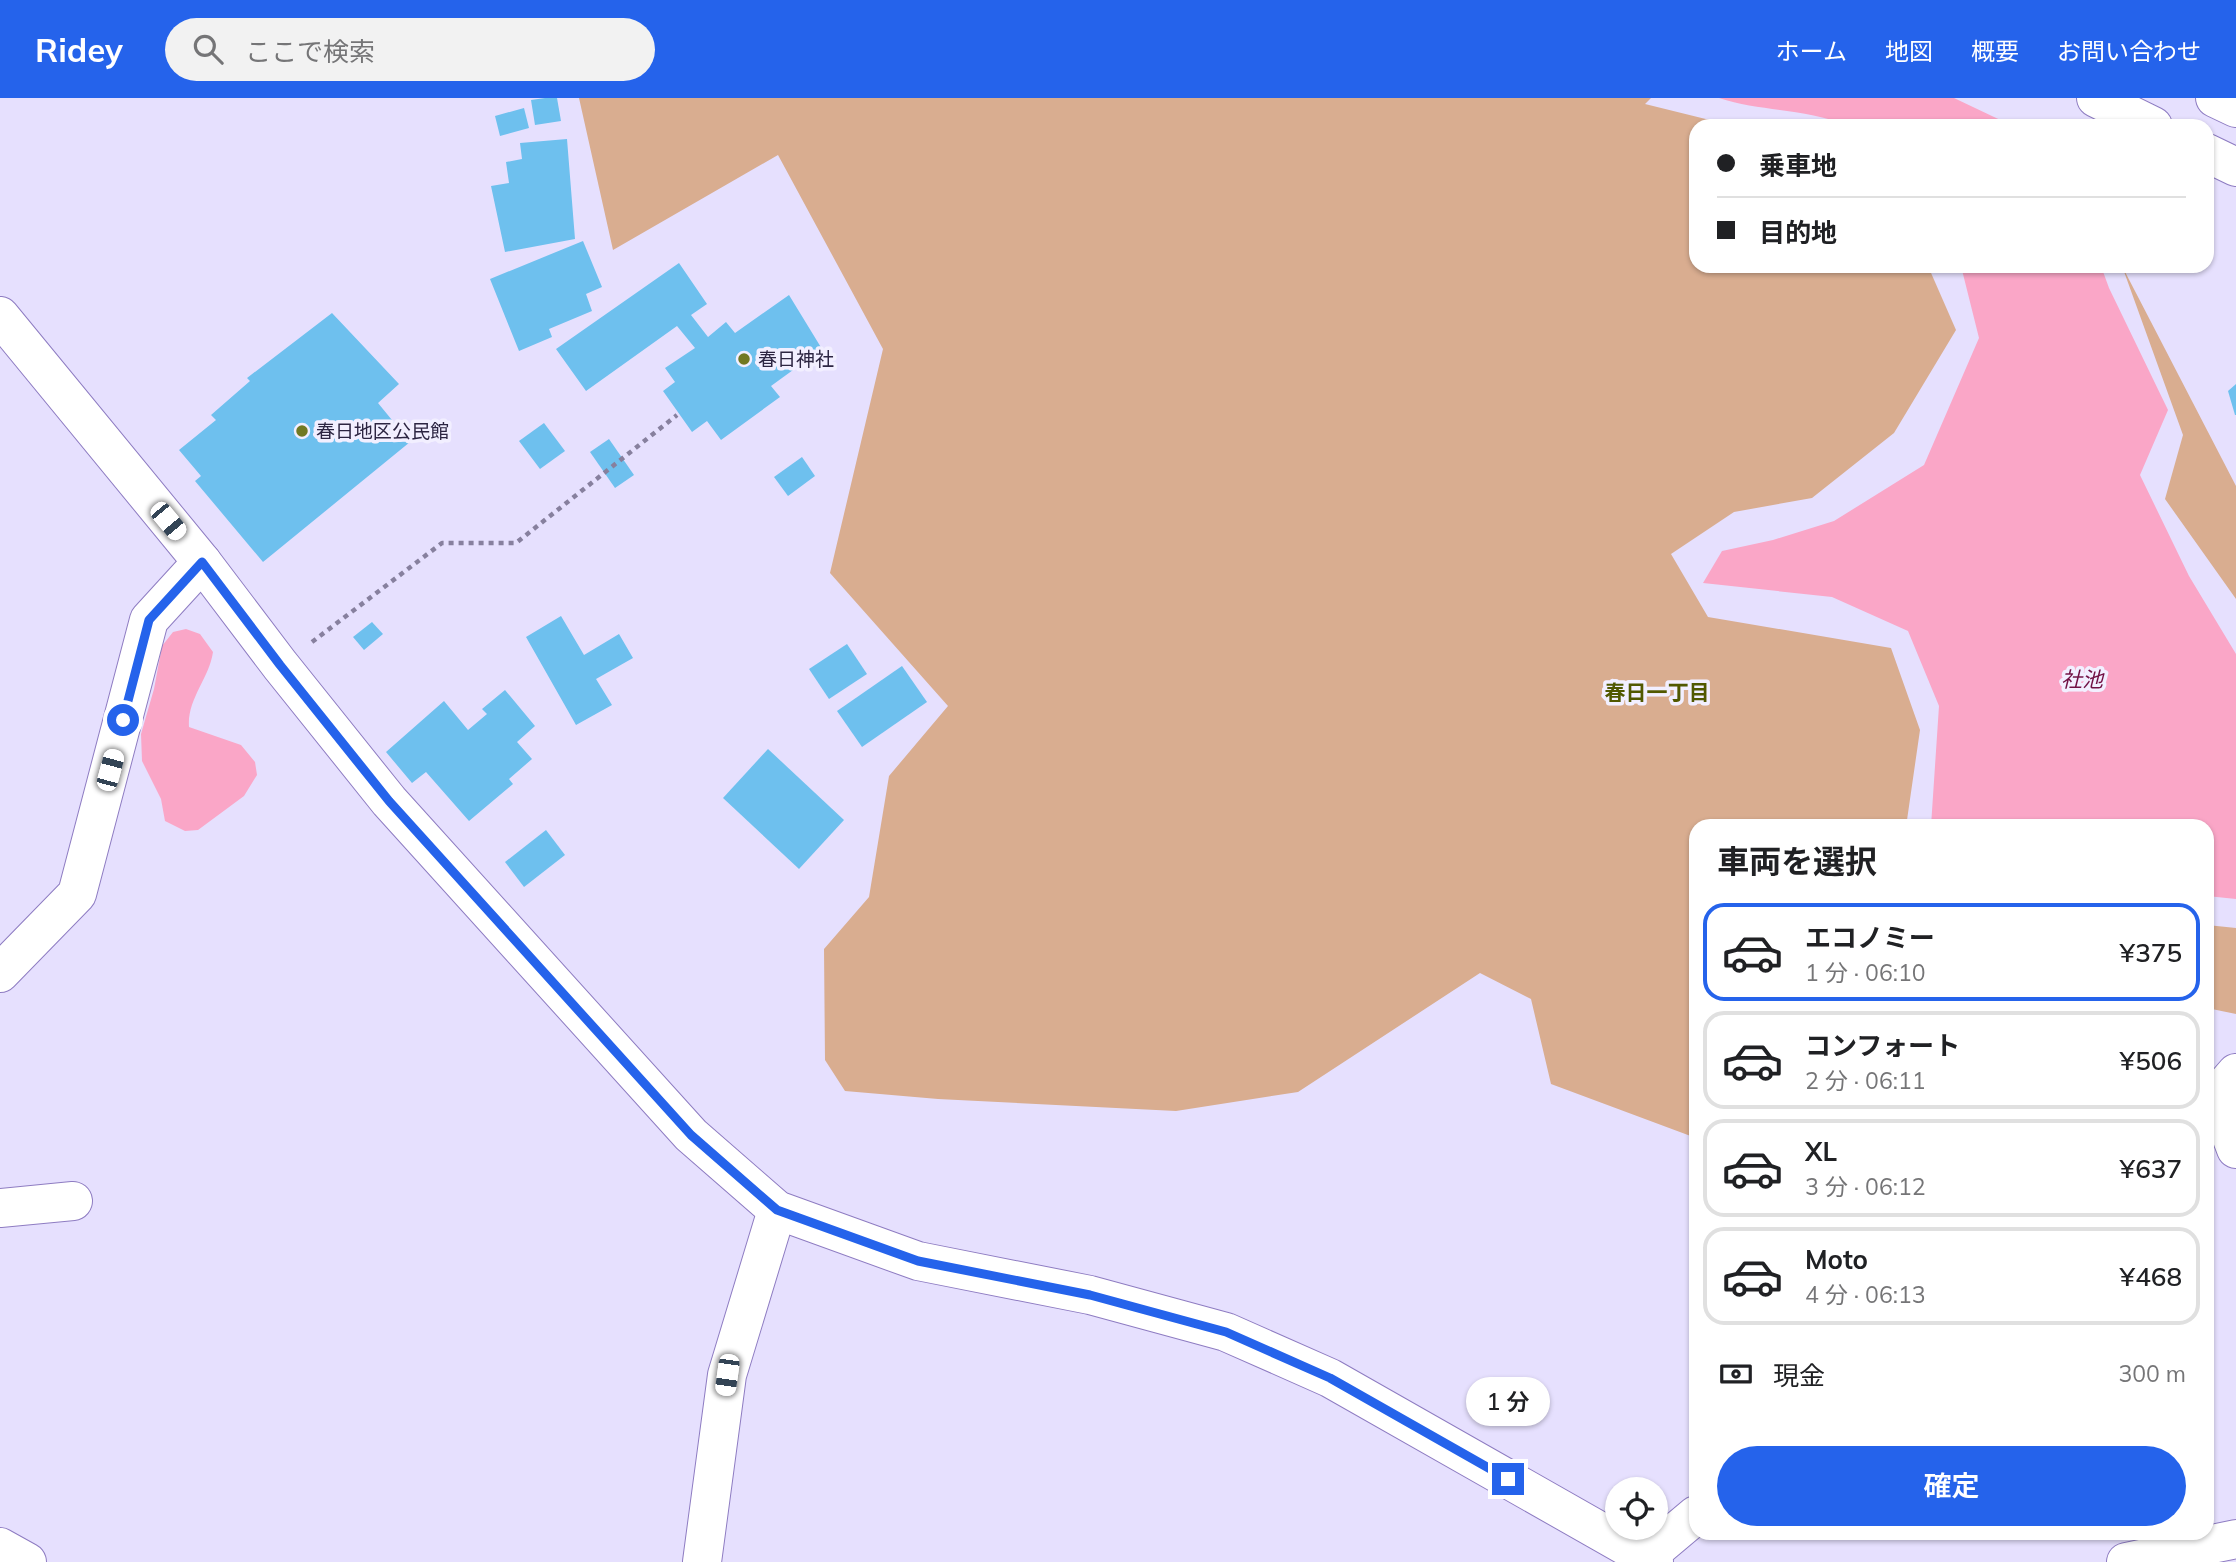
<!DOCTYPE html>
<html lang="ja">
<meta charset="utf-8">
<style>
body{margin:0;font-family:Mulish,"Noto Sans JP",sans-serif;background:#f2f2f2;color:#202124;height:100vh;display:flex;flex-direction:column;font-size:26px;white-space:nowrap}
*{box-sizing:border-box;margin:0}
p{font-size:23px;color:#757577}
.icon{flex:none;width:38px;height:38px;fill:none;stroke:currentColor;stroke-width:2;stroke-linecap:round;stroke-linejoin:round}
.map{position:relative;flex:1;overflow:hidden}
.drawer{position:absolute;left:1689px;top:721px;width:525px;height:721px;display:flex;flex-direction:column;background:#fff;border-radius:21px;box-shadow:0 2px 5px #0004}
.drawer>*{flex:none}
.hud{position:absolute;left:1689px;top:21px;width:525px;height:154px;border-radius:21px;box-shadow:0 2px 5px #0004;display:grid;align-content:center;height:154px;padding:0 28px;background:#fff}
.fabs{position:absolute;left:1605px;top:1379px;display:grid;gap:14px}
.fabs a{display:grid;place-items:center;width:63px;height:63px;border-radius:50%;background:#fff;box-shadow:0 2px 5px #0004;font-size:35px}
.end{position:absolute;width:32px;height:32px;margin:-16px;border:9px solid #2563eb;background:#fff;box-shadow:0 0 0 4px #fff}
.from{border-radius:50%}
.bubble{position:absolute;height:49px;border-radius:24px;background:#fff;box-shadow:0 2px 5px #0004;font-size:23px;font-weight:600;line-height:49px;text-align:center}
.car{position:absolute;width:21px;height:42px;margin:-21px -10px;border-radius:9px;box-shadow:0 0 5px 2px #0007;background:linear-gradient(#fff 24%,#345 0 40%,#fff 0 76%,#345 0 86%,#fff 0)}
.hud b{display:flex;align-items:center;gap:24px;height:66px;font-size:26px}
.hud b+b{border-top:2px solid #e0e0e0}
.hud i{width:18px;height:18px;background:#202124}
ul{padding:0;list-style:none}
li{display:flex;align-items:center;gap:21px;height:98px;margin:0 14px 10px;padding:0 14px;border:4px solid #e0e0e0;border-radius:21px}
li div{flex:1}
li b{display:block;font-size:26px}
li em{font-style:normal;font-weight:600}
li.current{border-color:#2563eb}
li>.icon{width:63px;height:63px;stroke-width:1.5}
h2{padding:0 28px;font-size:32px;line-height:84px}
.pay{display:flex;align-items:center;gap:18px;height:77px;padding:0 28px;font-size:26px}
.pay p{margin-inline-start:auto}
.primary-button{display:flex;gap:14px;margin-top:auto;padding:14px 28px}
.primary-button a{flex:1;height:80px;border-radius:42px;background:#2563eb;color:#fff;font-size:28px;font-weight:600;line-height:80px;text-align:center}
header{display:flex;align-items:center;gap:42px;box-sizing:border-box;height:98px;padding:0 35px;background:#2563eb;color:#fff}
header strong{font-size:33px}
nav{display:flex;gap:38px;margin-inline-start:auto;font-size:24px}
.search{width:490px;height:63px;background:#f2f2f2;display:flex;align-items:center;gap:18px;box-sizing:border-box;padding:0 24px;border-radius:38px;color:#757577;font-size:26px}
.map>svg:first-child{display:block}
</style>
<header>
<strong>Ridey</strong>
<div class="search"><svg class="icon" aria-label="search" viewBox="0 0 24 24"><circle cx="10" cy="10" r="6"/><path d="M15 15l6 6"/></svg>ここで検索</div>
<nav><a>ホーム</a><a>地図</a><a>概要</a><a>お問い合わせ</a></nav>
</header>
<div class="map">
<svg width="2236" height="1464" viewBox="0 0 2236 1464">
<rect width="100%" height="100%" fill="#e6e0fe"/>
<g fill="#d9ad90">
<path d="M579,0H1651L1645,6L1734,28H1696V168H1928L1956,232L1894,335L1812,400L1734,414L1671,456L1708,519L1891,550L1920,632L1907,722L1909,728H1696V1040L1551,986L1531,901L1480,875L1298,994L1176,1013L938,1001L845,993L825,962L824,851L869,799L889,678L948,608L830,475L883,251L778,57L613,152Z"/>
<path d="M2122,168L2236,388V501L2165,401L2183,337Z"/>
<path d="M2207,827L2236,830V916L2207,910Z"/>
</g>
<g fill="#faa6c7">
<path d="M1719,0H1954L2013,28H1848C1807,10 1761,14 1719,0Z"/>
<path d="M1961,168H2101L2109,190L2168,312L2140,377L2189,478L2236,556V801L2207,798V728H1931L1939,608L1908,533L1832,499L1703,485L1722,453L1773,442L1834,423L1924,367L1979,240Z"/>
<path d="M186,531L200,536L213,554C209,581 187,601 189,629L241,647L255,664L257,677L244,698L198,732L185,733L165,723L161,701L142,663L141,636L154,591L162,548L173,534Z"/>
</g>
<g fill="#6ec0ee">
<path d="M545,0H557L561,23L535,27L531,2Z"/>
<path d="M524,10L529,30L500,38L495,18Z"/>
<path d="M567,41L575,141L505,154L491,88L509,85L506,64L522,61L520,45Z"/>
<path d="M583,143L602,189L586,196L592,213L549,231L552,239L519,253L490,181Z"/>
<path d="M679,165L707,206L691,217L708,239L726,224L735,235L789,197L822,251L771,288L780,299L721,342L707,323L692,334L663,293L675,284L665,270L695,250L677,228L586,293L556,251Z"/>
<path d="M332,215L399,286L378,305L410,344L263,464L195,383L201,378L179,352L216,322L211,317L250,283L247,280Z"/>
<path d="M2236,286V317H2235L2228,293Z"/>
<path d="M544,325L565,353L540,371L519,343Z"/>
<path d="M609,341L634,377L615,390L590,354Z"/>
<path d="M802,359L815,378L788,398L774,379Z"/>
<path d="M561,518L584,557L619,536L633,560L596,581L612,607L576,627L526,539Z"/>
<path d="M372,524L383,536L364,552L353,539Z"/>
<path d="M847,546L867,576L829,601L809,571Z"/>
<path d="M902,568L927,604L862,649L837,613Z"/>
<path d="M505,592L535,628L517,644L532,661L509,681L513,686L469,723L426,674L412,685L386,654L444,603L468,632L487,616L482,611Z"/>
<path d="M768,651L844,722L799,771L723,700Z"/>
<path d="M546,732L565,757L524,789L505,764Z"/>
</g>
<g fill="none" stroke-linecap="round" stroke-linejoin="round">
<g stroke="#8e7cc2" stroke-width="40">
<g id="minor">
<path d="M0,218L202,464L280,567L389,703L691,1037L777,1112L918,1163L1090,1197L1226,1234L1330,1280L1654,1464"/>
<path d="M0,875L77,796L149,522L202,464"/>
<path d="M2236,975L2216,998L2236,1051"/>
<path d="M0,1110L73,1103"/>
<path d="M0,1449L27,1464"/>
<path d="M1646,1459L1696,1417"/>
<path d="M702,1464L727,1277L777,1112"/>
<path d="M2126,1464L2236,1441"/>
</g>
</g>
<g stroke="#8e7cc2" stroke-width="40">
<g id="major">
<path d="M2096,0L2153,28"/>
<path d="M2215,0L2236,10"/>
<path d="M2207,55L2236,69"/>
</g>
</g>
<path stroke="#87809e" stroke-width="4.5" stroke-dasharray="5 5" stroke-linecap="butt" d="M312,544L442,445H516L677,317"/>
<use href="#minor" stroke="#fff" stroke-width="38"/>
<use href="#major" stroke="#fff" stroke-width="38"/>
</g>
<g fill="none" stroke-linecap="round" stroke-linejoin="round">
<path stroke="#2563eb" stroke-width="9" d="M123,622L149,522L202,464L280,567L389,703L691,1037L777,1112L918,1163L1090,1197L1226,1234L1330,1280L1508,1381"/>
</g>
<g fill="#717923" stroke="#f2efff" stroke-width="2.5">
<circle cx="744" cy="261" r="7"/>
<circle cx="302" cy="333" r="7"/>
</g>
<g text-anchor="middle" stroke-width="7" stroke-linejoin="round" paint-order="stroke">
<g font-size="19" fill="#2c2542" stroke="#f2efff" text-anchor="start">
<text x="758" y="268">春日神社</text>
<text x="316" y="340">春日地区公民館</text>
</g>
<g font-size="21" font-style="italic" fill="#711044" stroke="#f2efff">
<text x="2082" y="589">社池</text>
</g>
<g font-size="21" font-weight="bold" fill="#515800" stroke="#f2efff">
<text x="1657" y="602">春日一丁目</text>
</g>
</g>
</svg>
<div class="fabs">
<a><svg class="icon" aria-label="locate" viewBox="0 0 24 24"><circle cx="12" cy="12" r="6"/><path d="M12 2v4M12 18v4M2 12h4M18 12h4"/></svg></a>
</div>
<i class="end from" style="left:123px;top:622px"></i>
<i class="end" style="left:1508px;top:1381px"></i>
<div class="bubble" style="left:1466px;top:1279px;width:84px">1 分</div>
<i class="car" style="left:168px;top:423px;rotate:140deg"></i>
<i class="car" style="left:110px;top:672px;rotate:15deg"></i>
<i class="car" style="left:727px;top:1277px;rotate:188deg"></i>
<div class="hud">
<b><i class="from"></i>乗車地</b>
<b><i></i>目的地</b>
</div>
<section class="drawer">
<h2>車両を選択</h2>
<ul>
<li class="current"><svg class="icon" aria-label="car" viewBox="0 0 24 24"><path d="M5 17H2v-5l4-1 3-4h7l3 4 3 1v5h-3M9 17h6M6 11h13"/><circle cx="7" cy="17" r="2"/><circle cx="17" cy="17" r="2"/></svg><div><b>エコノミー</b><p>1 分 · 06:10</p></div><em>¥375</em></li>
<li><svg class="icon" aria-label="car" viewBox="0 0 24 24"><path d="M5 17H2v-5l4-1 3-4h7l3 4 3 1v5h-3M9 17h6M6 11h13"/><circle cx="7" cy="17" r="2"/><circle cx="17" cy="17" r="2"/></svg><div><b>コンフォート</b><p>2 分 · 06:11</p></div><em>¥506</em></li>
<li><svg class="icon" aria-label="car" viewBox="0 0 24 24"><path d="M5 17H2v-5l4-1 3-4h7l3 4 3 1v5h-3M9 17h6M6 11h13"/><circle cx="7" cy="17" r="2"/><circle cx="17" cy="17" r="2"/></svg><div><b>XL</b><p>3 分 · 06:12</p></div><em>¥637</em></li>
<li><svg class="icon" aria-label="car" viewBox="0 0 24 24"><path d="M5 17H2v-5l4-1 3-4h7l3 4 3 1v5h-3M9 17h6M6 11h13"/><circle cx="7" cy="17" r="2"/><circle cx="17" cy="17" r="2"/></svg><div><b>Moto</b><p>4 分 · 06:13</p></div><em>¥468</em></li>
</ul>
<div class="pay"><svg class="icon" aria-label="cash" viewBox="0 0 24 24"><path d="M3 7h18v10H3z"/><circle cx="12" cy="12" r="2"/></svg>現金<p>300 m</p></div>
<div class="primary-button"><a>確定</a></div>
</section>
</div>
